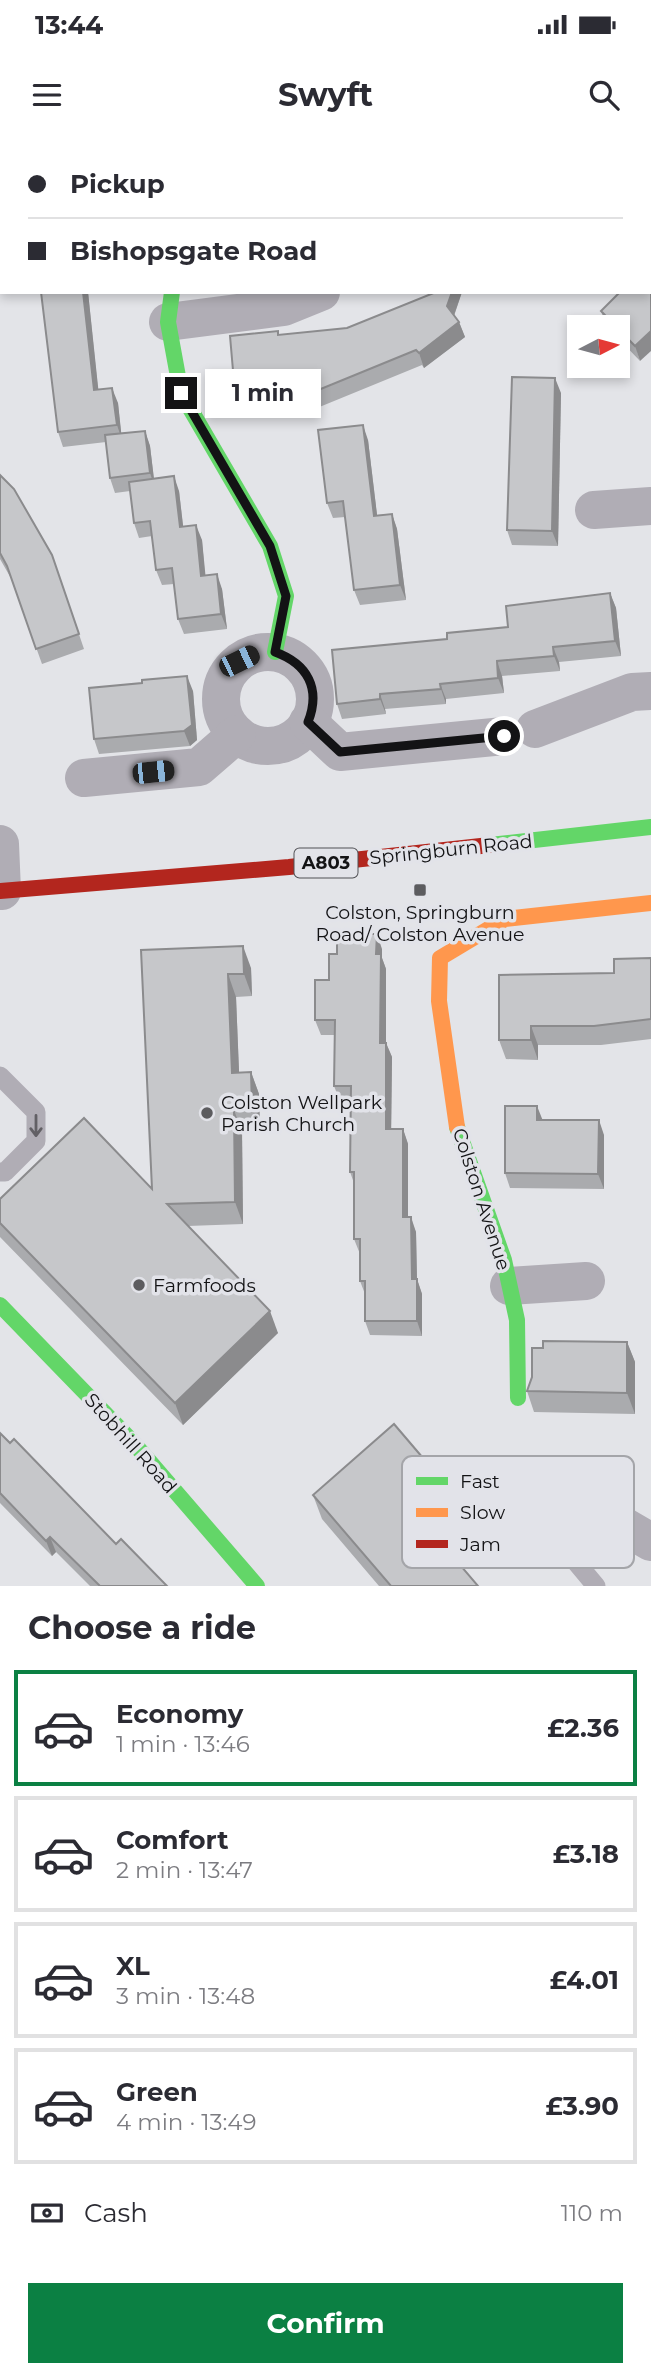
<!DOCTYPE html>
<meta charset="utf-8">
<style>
body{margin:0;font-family:Montserrat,sans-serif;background:#f2f2f3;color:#2b2b33;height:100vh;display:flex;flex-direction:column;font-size:26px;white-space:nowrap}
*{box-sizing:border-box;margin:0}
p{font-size:23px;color:#7c7c81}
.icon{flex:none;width:38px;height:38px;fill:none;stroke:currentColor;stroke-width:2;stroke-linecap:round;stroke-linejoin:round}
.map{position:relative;height:1446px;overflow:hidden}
.side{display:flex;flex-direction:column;background:#fff;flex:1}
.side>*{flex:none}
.hud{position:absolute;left:0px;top:0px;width:651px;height:154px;box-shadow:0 4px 10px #0003;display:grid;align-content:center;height:154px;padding:0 28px;background:#fff}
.needle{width:46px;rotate:84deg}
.controls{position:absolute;left:567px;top:175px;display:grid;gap:14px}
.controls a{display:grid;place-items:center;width:63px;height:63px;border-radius:0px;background:#fff;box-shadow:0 4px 10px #0003;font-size:35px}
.end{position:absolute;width:32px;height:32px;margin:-16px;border:9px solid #131315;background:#fff;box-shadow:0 0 0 4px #fff}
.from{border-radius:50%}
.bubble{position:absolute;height:49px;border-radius:0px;background:#fff;box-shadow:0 4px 10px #0003;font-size:23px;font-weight:700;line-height:49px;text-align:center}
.car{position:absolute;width:21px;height:42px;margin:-21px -10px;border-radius:9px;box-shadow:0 0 5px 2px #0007;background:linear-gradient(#222 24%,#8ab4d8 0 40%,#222 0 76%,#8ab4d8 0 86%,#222 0)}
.hud b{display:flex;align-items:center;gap:24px;height:66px;font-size:26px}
.hud b+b{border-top:2px solid #e1e1e2}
.hud i{width:18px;height:18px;background:#2b2b33}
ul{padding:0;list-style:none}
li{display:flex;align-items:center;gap:21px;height:116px;margin:0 14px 10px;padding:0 14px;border:4px solid #e1e1e2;border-radius:0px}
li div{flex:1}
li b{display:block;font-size:26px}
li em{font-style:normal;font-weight:700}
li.on{border-color:#0b8043}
li>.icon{width:63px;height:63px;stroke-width:1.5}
h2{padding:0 28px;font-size:32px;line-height:84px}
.pay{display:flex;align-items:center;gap:18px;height:77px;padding:0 28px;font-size:26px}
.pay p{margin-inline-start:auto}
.action{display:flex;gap:14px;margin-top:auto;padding:14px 28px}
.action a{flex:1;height:80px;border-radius:0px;background:#0b8043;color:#fff;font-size:28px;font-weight:700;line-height:80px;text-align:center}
.status{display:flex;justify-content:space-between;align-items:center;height:49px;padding:0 35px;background:#fff;direction:ltr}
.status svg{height:19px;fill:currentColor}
header{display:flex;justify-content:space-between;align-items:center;height:91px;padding:0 28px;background:#fff;font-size:32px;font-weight:700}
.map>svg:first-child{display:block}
</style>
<div class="status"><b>13:44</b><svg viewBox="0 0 49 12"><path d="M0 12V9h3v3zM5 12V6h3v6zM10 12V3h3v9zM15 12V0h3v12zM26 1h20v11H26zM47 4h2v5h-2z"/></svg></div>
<header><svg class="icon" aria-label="menu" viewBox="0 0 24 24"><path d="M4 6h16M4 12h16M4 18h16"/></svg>Swyft<svg class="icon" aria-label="search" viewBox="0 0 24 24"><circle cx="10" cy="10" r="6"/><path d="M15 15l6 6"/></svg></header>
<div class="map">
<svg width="651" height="1446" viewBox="0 0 651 1446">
<rect width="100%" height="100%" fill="#e3e4e8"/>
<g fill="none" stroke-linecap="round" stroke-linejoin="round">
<g stroke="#b0adb5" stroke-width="19">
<path d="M0,936L36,972V1001L5,1032H0"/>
<path d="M565,1352L545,1385L596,1446"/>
</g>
<g stroke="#b0adb5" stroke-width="38">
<path d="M367,0V2"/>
<path d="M219,2L221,0"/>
<path d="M0,55H2"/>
<path d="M168,182L284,167L321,152"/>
<path d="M594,370L651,366"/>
<circle cx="268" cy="559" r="47"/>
<path d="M308,582L340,612L504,596"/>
<path d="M535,589L632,552L651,551"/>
<path d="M84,638L199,627L237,594"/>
<path d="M0,704L2,751"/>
<path d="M509,1146L586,1141"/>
<path d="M565,1352L651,1402"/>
</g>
<g stroke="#63d668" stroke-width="16">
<path d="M172,152L168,182L181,253L270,406L286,456L275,512"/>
<path d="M490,705L651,687"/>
<path d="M457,987L504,1120L517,1180L518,1258"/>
<path d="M0,1165L131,1300L257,1446"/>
</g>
<path stroke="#ff974d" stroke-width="16" d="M457,987L439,861L440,818L505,779L651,763"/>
<path stroke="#b3261e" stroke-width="16" d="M0,751L289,727L490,705"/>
</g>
<g fill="#aaabae">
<path d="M0,0H26V2H2V11H0Z"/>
<path d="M41,152H88L98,250L118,263L121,293L145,291L150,306L154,339L179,351L183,387L202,400L205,436L222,449L227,489L184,494L178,479L174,444L162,445L156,430L152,396L139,398L134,383L130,351L115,353L110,338L106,302L63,307L58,292Z"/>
<path d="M436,152H462L454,176L459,182L465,197L424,228L422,225L317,268L298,270L292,252L240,257L234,242L278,191L279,195L347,188Z"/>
<path d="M620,152L640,221L618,198V187H608L606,186L601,171Z"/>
<path d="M561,253L558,406L512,405L507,390Z"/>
<path d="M368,300L377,375L392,374L397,389L406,460L360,465L354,450L345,377L333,378L327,363Z"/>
<path d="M0,335L52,415L84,509L42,524L12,440L0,419Z"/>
<path d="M610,453L616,468L621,516L559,522L560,531L502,536L504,553L446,559V564L385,569L386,574L342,579L337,564L447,499L508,487Z"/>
<path d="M142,543L193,551L197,600L190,606L99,614L94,599Z"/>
<path d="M382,809V818L386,829V903L392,917L391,989H403L408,1004V1077L416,1092L417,1139L422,1154V1196L370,1195L365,1181V1154L360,1141V1114L354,1099V1043L350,1032L351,961H340L334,946L335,895H321L315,880L337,814Z"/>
<path d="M141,810L251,828L252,856L236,857L239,933L251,932L259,954L260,991L242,992L243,1084L188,1086L278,1193L183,1285L0,1097V1059L152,1049Z"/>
<path d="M651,818V899L601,905H538V920L506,919L499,900L614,833Z"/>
<path d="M542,980L604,995V1049L510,1048L505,1033Z"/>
<path d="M627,1202L635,1222V1274L534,1272L527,1251L543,1208Z"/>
<path d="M0,1293L116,1404L167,1446H90L56,1412L52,1416L0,1363Z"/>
<path d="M313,1355L449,1363L425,1384L478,1446H379L322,1379Z"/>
</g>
<g fill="#8b8b8d">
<path d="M127,0H140L139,2H127Z"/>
<path d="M651,42V61L649,62V43Z"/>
<path d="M83,152H88L100,265L94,250Z"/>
<path d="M452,152H462L452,181L447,166Z"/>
<path d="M459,182L465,197L424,228L419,213Z"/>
<path d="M651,191V211L640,221L635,206Z"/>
<path d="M555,238L561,253L558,406L552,391Z"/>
<path d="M112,248L118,263L122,300L117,285Z"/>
<path d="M363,285L368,300L379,391L374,376Z"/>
<path d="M145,291L150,306L155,348L150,333Z"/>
<path d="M174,336L179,351L185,402L180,387Z"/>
<path d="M392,374L397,389L406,460L400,445Z"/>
<path d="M196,385L202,400L207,451L201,436Z"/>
<path d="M217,434L222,449L227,489L221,474Z"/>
<path d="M610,453L616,468L621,516L615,501Z"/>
<path d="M553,507L559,522L560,531L554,516Z"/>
<path d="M497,521L502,536L504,553L498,538Z"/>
<path d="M187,536L193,551L197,600L190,606L184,591Z"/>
<path d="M440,544L446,559V564L441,549Z"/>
<path d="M380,554L385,569L386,574L380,559Z"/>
<path d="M377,794L382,809V818L386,829V917L380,903L376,814Z"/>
<path d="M243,806L251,828L252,856L244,834Z"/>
<path d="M228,834L236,857L240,955L232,933Z"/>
<path d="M531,886L538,905V920L531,900Z"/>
<path d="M386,903L392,917L391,1004L386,989Z"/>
<path d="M251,932L259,954L260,991L252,969Z"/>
<path d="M537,966L543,981L537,980Z"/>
<path d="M234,970L242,992L243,1084L235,1062Z"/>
<path d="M599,980L604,995V1049L598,1034Z"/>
<path d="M403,989L408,1004V1092L403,1077Z"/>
<path d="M411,1077L416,1092L417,1141V1139L422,1154V1196L417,1181L412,1139Z"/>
<path d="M270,1171L278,1193L183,1285L175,1263Z"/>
<path d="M627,1202L635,1222V1274L627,1253Z"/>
<path d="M440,1338L449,1363L418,1390L409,1365Z"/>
<path d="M50,1397L56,1412L52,1416L46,1401Z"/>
</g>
<g fill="#c6c7ca" stroke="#8b8b8d" stroke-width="2">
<path d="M80,0H127V2H79Z"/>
<rect x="427" y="0" width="45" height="2"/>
<path d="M632,0H651V42L649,43V2H629Z"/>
<path d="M649,150L651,152V191L635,206L601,171L620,152H649Z"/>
<path d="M41,152H83L94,250L112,248L117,285L58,292Z"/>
<path d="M436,152H452L447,166L459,182L419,213L416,210L311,253L293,255L291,236L234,242L230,196L278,191V195L347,188Z"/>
<path d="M512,237L555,238L552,391L507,390Z"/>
<path d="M363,285L374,376L392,374L400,445L354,450L343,361L327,363L318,290Z"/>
<path d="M145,291L150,333L110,338L105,295Z"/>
<path d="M0,335L14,349L52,415L79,494L36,509L7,426L0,413Z"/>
<path d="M174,336L180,387L196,385L201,436L217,434L221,474L178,479L172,428L156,430L150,381L134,383L129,342Z"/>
<path d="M610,453L615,501L553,507L554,516L497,521L498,538L440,544L441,549L380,554V559L337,564L332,510L447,499V493L508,487L506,466Z"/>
<path d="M187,536L192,585L184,591L94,599L89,548L142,543V540Z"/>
<path d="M337,794H377L376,814H381L380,903H386V989H403V1077H411L412,1139H417V1181H365V1141H360V1099H354V1032H350L351,946H334L335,880H315V840H329V814H337Z"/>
<path d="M243,806L244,834H228L232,933L251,932L252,969L234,970L235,1062L167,1064L270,1171L175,1263L0,1083V1059L84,978L152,1049L141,810Z"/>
<path d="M651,818V879L594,886H531V900H499V835L614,833V819Z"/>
<path d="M505,966H537V980H599L598,1034L505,1033Z"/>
<path d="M543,1201L627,1202V1253L527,1251L532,1237V1208H543Z"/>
<path d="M394,1284L440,1338L409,1365L478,1446H391L313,1355Z"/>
<path d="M0,1293L10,1303L14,1299L116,1404L121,1399L167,1446H100L50,1397L46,1401L0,1353Z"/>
</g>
<defs><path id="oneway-shaft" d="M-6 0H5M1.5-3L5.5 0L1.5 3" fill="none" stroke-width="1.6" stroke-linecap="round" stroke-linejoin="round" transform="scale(1.75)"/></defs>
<use stroke="#626065" href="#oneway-shaft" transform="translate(36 986) rotate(90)"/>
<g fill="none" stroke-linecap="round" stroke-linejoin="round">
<path stroke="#131315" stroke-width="9" d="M181,253L270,406L286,456L275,512C308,524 321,549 308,582L340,612L504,596"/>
</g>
<g fill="#5c5c5f" stroke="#e2e3e9" stroke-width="2.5">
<rect x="413" y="743" width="14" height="14" rx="3.5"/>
<circle cx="207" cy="973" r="7"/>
<circle cx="139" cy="1145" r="7"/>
</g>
<g text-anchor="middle" stroke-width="7" stroke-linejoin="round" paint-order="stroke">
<rect fill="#e2e3e9" stroke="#515155" stroke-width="2" x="294.5" y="708.5" width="63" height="29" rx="5"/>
<g font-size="18" font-weight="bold" fill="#131315">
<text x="326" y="729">A803</text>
</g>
<g font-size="19" fill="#131315" stroke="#e2e3e9">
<text transform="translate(451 709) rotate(-6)" y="7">Springburn Road</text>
<text transform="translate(482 1059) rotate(72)" y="7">Colston Avenue</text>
<text transform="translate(131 1303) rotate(48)" y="7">Stobhill Road</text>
</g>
<g font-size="19" fill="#131315" stroke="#e2e3e9" text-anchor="start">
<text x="420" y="779" text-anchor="middle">Colston, Springburn<tspan x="420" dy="22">Road/ Colston Avenue</tspan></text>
<text x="221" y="969">Colston Wellpark<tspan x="221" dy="22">Parish Church</tspan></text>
<text x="153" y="1152">Farmfoods</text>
</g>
</g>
<rect x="402" y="1316" width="232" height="112" rx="10" fill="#e2e3e9" stroke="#a4a5a9" stroke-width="2"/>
<rect x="416" y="1337" width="32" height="8" fill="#63d668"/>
<rect x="416" y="1368" width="32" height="9" fill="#ff974d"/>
<rect x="416" y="1400" width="32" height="8" fill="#b3261e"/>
<g font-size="19" fill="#131315">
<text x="460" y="1348">Fast</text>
<text x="460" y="1379">Slow</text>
<text x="460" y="1411">Jam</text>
</g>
</svg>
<div class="controls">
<a><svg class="needle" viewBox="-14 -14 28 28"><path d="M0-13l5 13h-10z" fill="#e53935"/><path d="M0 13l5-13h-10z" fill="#7c7c81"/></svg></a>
</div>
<i class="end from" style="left:504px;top:596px"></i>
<i class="end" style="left:181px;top:253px"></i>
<div class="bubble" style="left:205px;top:229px;width:116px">1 min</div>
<i class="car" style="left:239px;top:521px;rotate:64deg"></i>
<i class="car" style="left:153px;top:632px;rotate:84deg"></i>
<div class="hud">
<b><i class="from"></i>Pickup</b>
<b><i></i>Bishopsgate Road</b>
</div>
</div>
<section class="side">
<h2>Choose a ride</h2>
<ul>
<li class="on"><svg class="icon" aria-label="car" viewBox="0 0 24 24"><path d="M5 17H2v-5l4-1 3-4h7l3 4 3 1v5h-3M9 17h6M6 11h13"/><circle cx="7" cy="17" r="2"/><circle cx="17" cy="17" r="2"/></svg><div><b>Economy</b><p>1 min · 13:46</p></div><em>£2.36</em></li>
<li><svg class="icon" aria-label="car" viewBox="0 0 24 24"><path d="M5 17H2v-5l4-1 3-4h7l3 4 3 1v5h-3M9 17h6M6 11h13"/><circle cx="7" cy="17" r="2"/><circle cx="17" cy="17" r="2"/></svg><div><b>Comfort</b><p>2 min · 13:47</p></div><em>£3.18</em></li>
<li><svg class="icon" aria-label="car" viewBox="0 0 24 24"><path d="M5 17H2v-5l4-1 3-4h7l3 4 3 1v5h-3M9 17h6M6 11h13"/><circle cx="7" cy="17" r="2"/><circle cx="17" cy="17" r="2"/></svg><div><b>XL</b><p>3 min · 13:48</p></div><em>£4.01</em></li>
<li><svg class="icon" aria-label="car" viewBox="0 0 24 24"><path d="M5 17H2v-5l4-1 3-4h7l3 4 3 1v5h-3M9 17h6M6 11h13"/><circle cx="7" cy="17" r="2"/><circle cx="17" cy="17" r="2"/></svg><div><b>Green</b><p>4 min · 13:49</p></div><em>£3.90</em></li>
</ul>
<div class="pay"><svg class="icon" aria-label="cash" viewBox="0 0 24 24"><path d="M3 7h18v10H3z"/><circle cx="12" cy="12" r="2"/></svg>Cash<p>110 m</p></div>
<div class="action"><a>Confirm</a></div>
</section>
